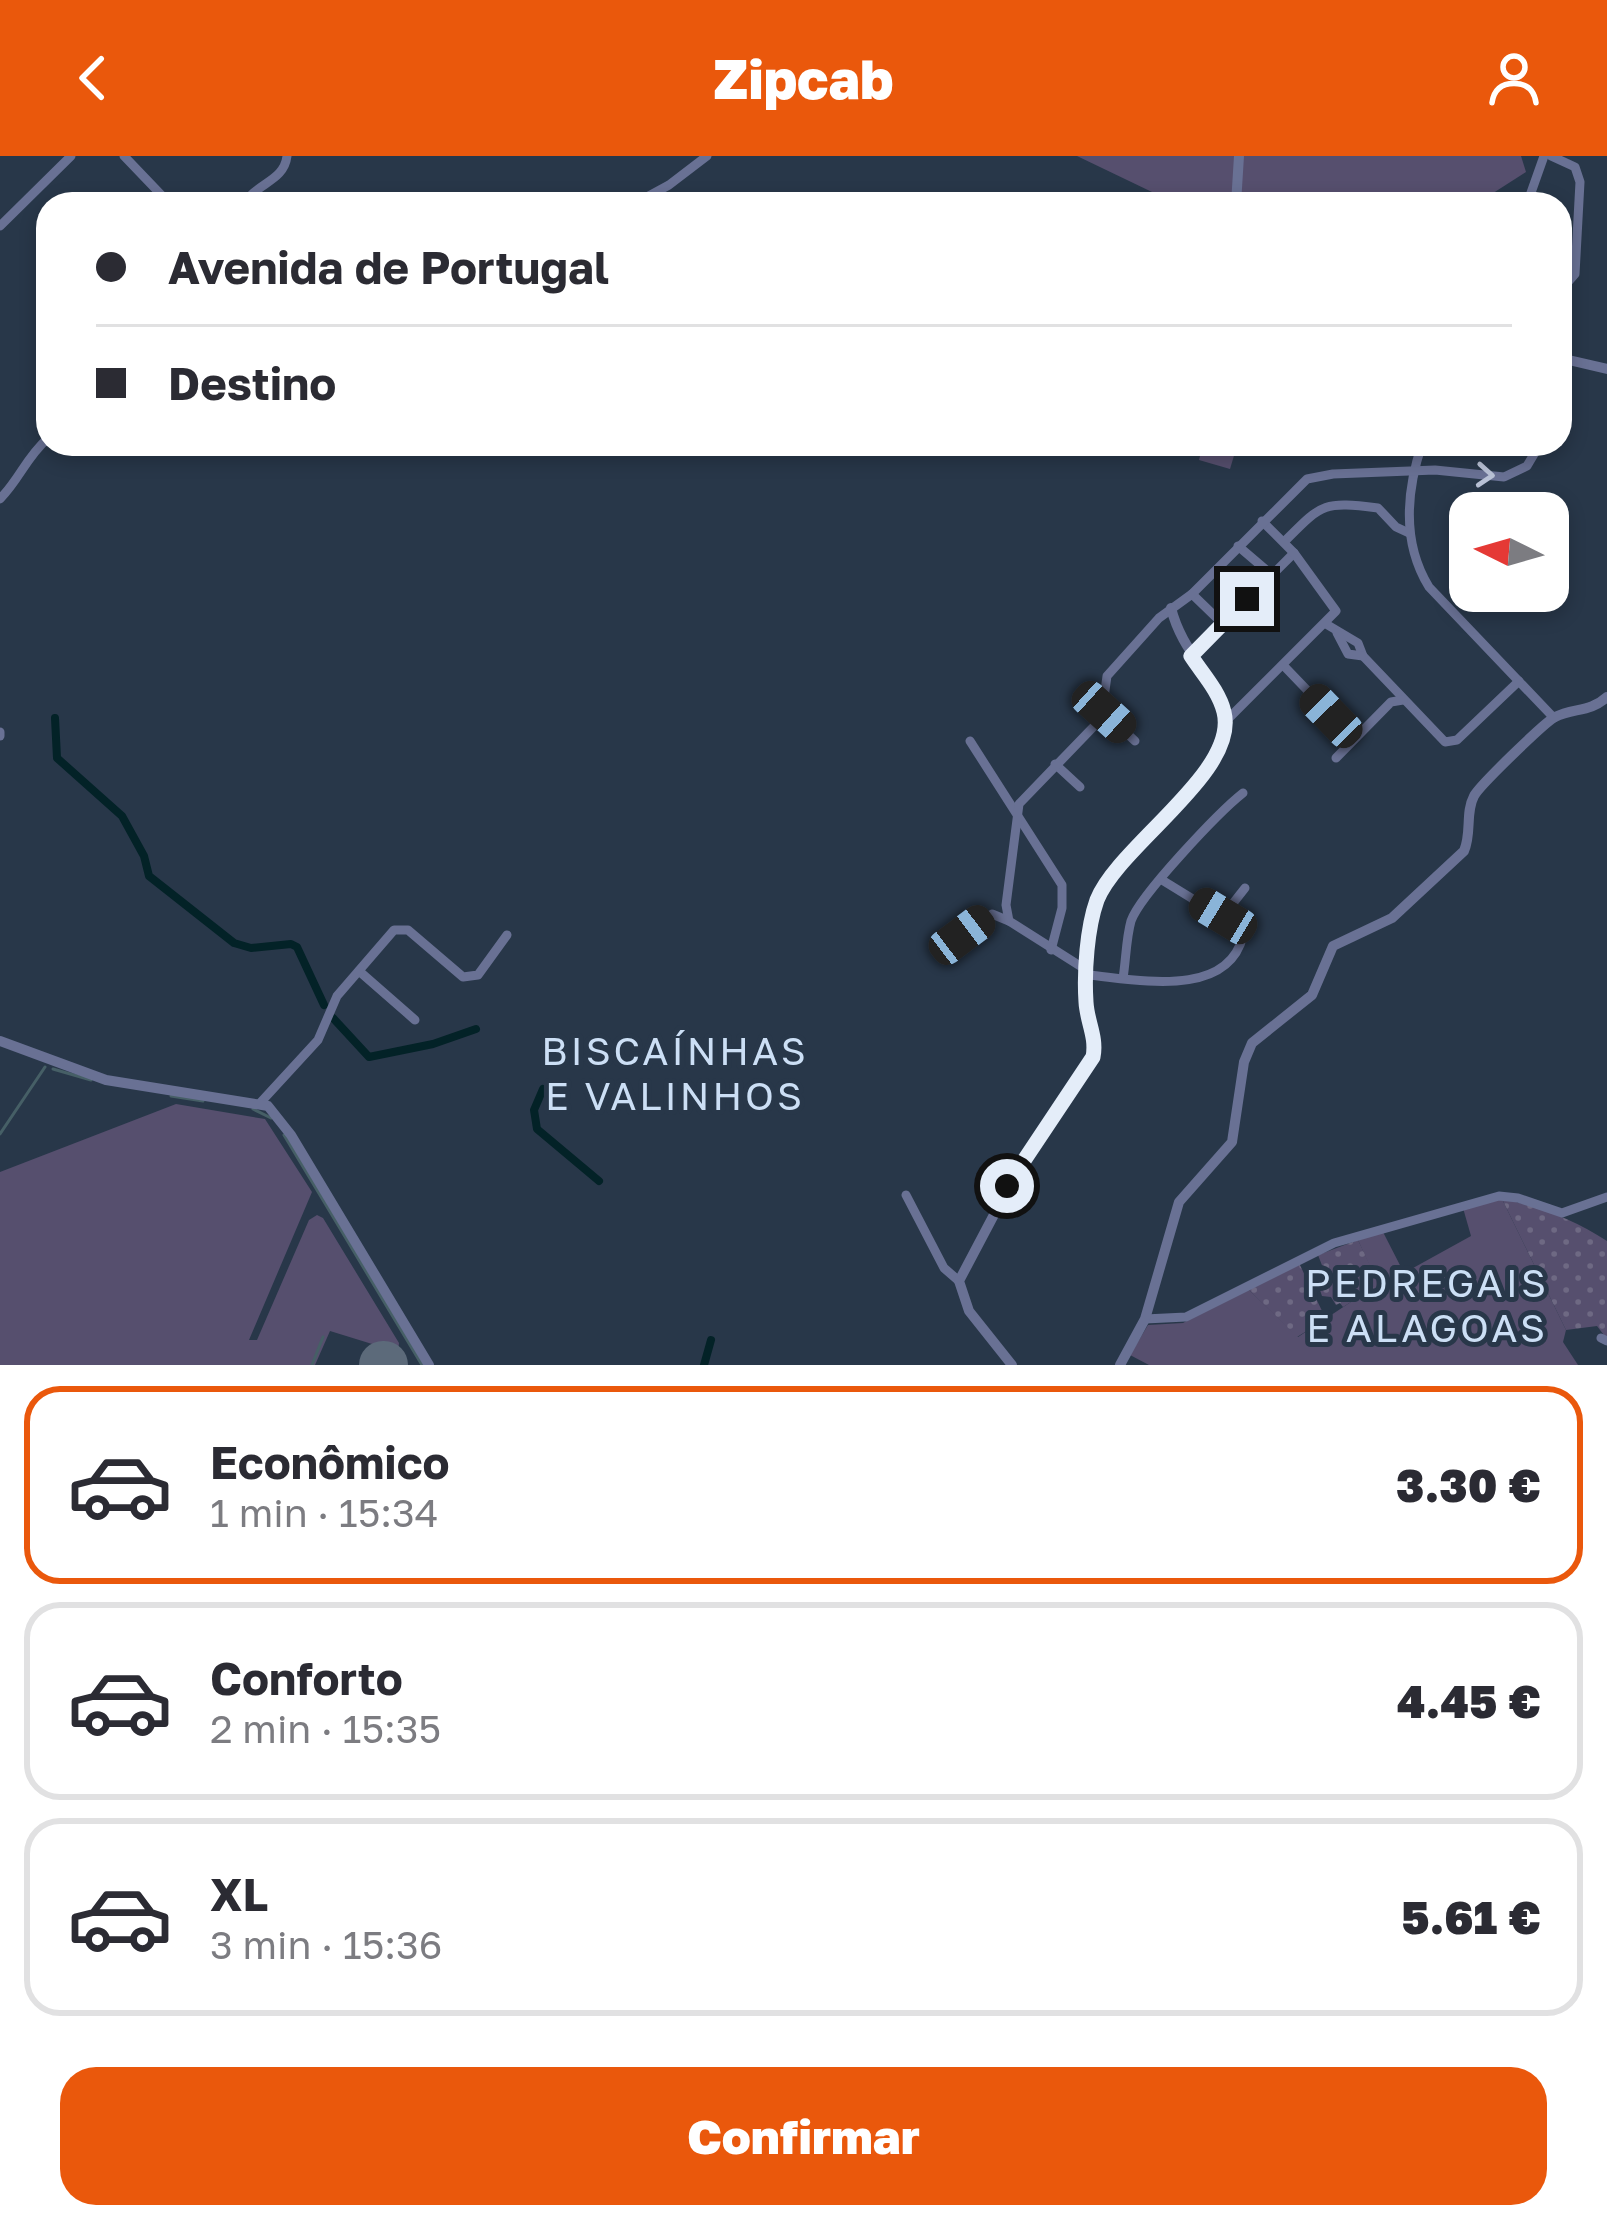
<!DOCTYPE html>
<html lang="pt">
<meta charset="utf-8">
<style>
body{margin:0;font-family:"Golos Text",sans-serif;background:#f7f7f7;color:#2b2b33;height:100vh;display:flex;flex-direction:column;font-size:45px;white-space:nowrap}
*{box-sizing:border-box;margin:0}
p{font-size:39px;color:#7c7c81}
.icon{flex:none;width:66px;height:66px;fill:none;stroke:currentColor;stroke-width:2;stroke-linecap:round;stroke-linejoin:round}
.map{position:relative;height:1209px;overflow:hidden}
.panel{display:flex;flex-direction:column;background:#fff;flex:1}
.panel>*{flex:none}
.guide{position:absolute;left:36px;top:36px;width:1536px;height:264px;border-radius:36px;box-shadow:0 6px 18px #0003;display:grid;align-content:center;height:264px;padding:0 60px;background:#fff}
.needle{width:78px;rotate:275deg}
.fabs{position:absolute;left:1449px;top:336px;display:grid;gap:24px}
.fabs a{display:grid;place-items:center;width:120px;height:120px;border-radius:24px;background:#fff;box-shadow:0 6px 18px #0003;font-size:60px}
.end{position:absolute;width:54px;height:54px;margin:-27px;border:15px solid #e4edf9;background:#111;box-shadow:0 0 0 6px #111}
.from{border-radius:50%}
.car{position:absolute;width:36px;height:72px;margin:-36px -18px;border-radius:15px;box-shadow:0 0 9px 3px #0007;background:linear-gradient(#222 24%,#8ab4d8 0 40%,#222 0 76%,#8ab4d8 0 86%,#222 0)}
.guide b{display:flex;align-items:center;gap:42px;height:114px;font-size:45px}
.guide b+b{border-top:3px solid #e1e1e2}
.guide i{width:30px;height:30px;background:#2b2b33}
ul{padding:21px 0 0;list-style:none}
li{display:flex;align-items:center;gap:36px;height:198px;margin:0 24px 18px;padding:0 36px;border:6px solid #e1e1e2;border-radius:36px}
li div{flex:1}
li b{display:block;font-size:45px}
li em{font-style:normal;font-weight:800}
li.active{border-color:#ea580c}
li>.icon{width:108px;height:108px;stroke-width:1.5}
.button{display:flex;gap:24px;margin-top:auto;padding:24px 60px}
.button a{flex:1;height:138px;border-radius:36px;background:#ea580c;color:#fff;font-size:48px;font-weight:800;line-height:138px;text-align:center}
header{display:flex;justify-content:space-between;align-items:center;height:156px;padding:0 60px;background:#ea580c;color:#fff;font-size:54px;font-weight:800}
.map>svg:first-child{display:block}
</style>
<header><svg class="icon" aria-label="back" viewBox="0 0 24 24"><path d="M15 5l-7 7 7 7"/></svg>Zipcab<svg class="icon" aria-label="person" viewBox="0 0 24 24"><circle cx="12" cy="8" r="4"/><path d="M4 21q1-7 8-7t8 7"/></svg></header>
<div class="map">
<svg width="1607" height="1209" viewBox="0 0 1607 1209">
<defs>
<pattern id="garden-dots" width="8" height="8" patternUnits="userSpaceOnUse" patternTransform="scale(3)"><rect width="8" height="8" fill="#564f6e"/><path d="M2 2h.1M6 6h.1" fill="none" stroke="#6e6983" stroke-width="1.8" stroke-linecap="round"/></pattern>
</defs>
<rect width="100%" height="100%" fill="#283749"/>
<g fill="#564f6e">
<path d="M1077,0H1235L1232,48H1177Z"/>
<path d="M1243,0H1521L1526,16L1476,48L1448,40L1440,48H1240Z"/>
<path d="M1203,288L1236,293L1230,313L1199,304Z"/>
<path d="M176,948L265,963L312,1036L249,1184H257L309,1064L317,1059L323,1062L399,1187L398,1196L330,1175L315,1209H0V1016Z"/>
<path d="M1502,1043L1566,1174L1563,1186L1578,1209H1149L1130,1199L1148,1169L1183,1167L1247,1132L1298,1181L1378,1128L1358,1084L1383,1076L1404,1117L1471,1080L1463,1052Z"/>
</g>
<g fill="url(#garden-dots)">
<path d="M1502,1043C1540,1050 1575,1064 1607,1085V1183L1597,1170L1566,1174Z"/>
<path d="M1358,1084L1379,1128L1343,1151L1340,1147L1336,1149L1331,1141L1322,1140L1316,1122L1325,1117L1318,1099Z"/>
<path d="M1299,1107L1323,1157L1318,1161L1321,1166L1297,1181L1247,1132Z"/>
</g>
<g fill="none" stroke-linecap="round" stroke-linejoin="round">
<g stroke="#465f66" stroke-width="3">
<path d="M53,913L91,924"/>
<path d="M171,940L203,945"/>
<path d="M253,953L271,962"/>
<path d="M0,978L45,911"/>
<path d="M284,979L422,1209"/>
<path d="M312,1209L323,1181"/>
</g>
<g stroke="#032227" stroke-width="8">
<path d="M55,562L57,602L122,660L144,700L149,720L234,787L251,792L291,788L297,791L324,849"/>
<path d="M333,862L369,901L433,888L476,873"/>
<path d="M543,933L534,954L537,973L599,1025"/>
<path d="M704,1209L711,1184"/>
</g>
<path stroke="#5c6a7a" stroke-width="48" d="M383,1209H384"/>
<g stroke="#697194" stroke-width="9">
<path d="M124,0L170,48"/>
<path d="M1551,0L1575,11L1580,26L1575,118L1560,135"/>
<path d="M245,48C255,27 284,26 287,0"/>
<path d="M634,48L669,29L707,0"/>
<path d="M1527,48L1544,0"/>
<path d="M0,70L71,0"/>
<path d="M1560,230L1568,205"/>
<path d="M1422,288C1406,336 1402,387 1429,431L1554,562"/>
<path d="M0,343C21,321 25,303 48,282"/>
<path d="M1284,386C1322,348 1322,345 1378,352L1396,371L1409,377"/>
<path d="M1238,390L1272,419"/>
<path d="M1192,438L1223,468"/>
<path d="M1326,468L1358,487L1363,500L1445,586L1457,584L1519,525"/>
<path d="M1337,477L1348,498L1363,500"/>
<path d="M1191,500L1294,397"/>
<path d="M1283,509L1331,559"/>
<path d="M1104,556L1135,585"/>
<path d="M1225,566L1336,455L1294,397L1262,365"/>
<path d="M0,576V580"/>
<path d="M970,585L1062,729V752L1051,794"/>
<path d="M1336,602L1391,546L1403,544"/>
<path d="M1055,608L1080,631"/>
<path d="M1223,760L1245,732"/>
<path d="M939,797L992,758L1009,765"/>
<path d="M359,815L415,864"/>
<path d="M1088,815L1009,765L1006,749L1019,648L1101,563L1107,520L1159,462L1192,438L1307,323L1333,318L1435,314L1504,321L1527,310L1540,288"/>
<path d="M1088,819C1134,823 1227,844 1243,780L1240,772L1162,724"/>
<path d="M1123,822C1126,804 1126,783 1131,765C1140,739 1219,656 1243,637"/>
<path d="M261,946L318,884L337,840L394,774H408L463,821L478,819L507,779"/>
<path d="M906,1039L944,1112L959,1125"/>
<path d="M1145,1163L1186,1161L1334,1087L1499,1040L1518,1042L1562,1057L1607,1041"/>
<path d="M1601,1182L1607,1185"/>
</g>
<g stroke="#697194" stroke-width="10">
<path d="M1236,48L1239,0"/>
<path d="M1560,202L1607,213"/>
<path d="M0,885L106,924L268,950L291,979L429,1209"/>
<path d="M1012,1209L969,1155L959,1125L1025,1000L1093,901C1096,883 1089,870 1087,853C1082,815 1089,752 1111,721C1143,684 1240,600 1222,549C1209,513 1182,495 1171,452"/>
<path d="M1120,1209L1145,1163L1179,1046L1232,986L1244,906L1252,887L1312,839L1333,790L1392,762L1464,695C1472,677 1465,657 1474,640C1479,630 1545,566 1555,561C1573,552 1591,556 1607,541"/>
</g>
</g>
<defs><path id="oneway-chevron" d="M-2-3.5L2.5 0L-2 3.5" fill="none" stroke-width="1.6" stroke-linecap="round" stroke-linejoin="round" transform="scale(3)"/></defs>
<use stroke="#b9c2d6" href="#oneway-chevron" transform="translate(1485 319) rotate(4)"/>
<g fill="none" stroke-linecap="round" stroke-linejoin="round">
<path stroke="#e4edf9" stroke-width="15" d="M1007,1030L1093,901C1097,881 1087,866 1086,846C1084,816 1087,772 1097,744C1119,689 1239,616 1224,556C1219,535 1202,517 1191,500L1247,443"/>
</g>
<g text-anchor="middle" stroke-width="10" stroke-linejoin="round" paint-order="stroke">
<g font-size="39" letter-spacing="3" fill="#ccdff5" stroke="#283749">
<text x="675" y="909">BISCAÍNHAS<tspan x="675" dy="45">E VALINHOS</tspan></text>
<text x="1427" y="1141">PEDREGAIS<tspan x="1427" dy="45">E ALAGOAS</tspan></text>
</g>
</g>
</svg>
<div class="fabs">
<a><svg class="needle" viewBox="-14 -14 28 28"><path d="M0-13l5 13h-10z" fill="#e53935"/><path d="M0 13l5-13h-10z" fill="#7c7c81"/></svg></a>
</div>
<i class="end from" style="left:1007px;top:1030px"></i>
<i class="end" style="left:1247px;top:443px"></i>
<i class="car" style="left:1104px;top:556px;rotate:132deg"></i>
<i class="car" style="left:1331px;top:560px;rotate:316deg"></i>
<i class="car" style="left:1223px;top:760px;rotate:301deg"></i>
<i class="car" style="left:962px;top:779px;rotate:53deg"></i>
<div class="guide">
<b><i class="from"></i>Avenida de Portugal</b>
<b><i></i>Destino</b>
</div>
</div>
<section class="panel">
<ul>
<li class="active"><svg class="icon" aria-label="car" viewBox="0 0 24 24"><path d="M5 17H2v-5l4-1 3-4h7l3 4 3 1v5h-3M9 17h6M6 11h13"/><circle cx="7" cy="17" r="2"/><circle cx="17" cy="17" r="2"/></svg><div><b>Econômico</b><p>1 min · 15:34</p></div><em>3.30 €</em></li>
<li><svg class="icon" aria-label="car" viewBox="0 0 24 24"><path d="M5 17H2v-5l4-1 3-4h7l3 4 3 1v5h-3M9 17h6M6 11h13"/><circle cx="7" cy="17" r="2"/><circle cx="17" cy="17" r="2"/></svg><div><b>Conforto</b><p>2 min · 15:35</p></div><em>4.45 €</em></li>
<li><svg class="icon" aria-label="car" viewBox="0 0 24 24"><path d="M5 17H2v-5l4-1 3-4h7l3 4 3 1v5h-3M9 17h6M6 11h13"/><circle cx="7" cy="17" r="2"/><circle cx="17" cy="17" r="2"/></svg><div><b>XL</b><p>3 min · 15:36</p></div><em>5.61 €</em></li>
</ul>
<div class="button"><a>Confirmar</a></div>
</section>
